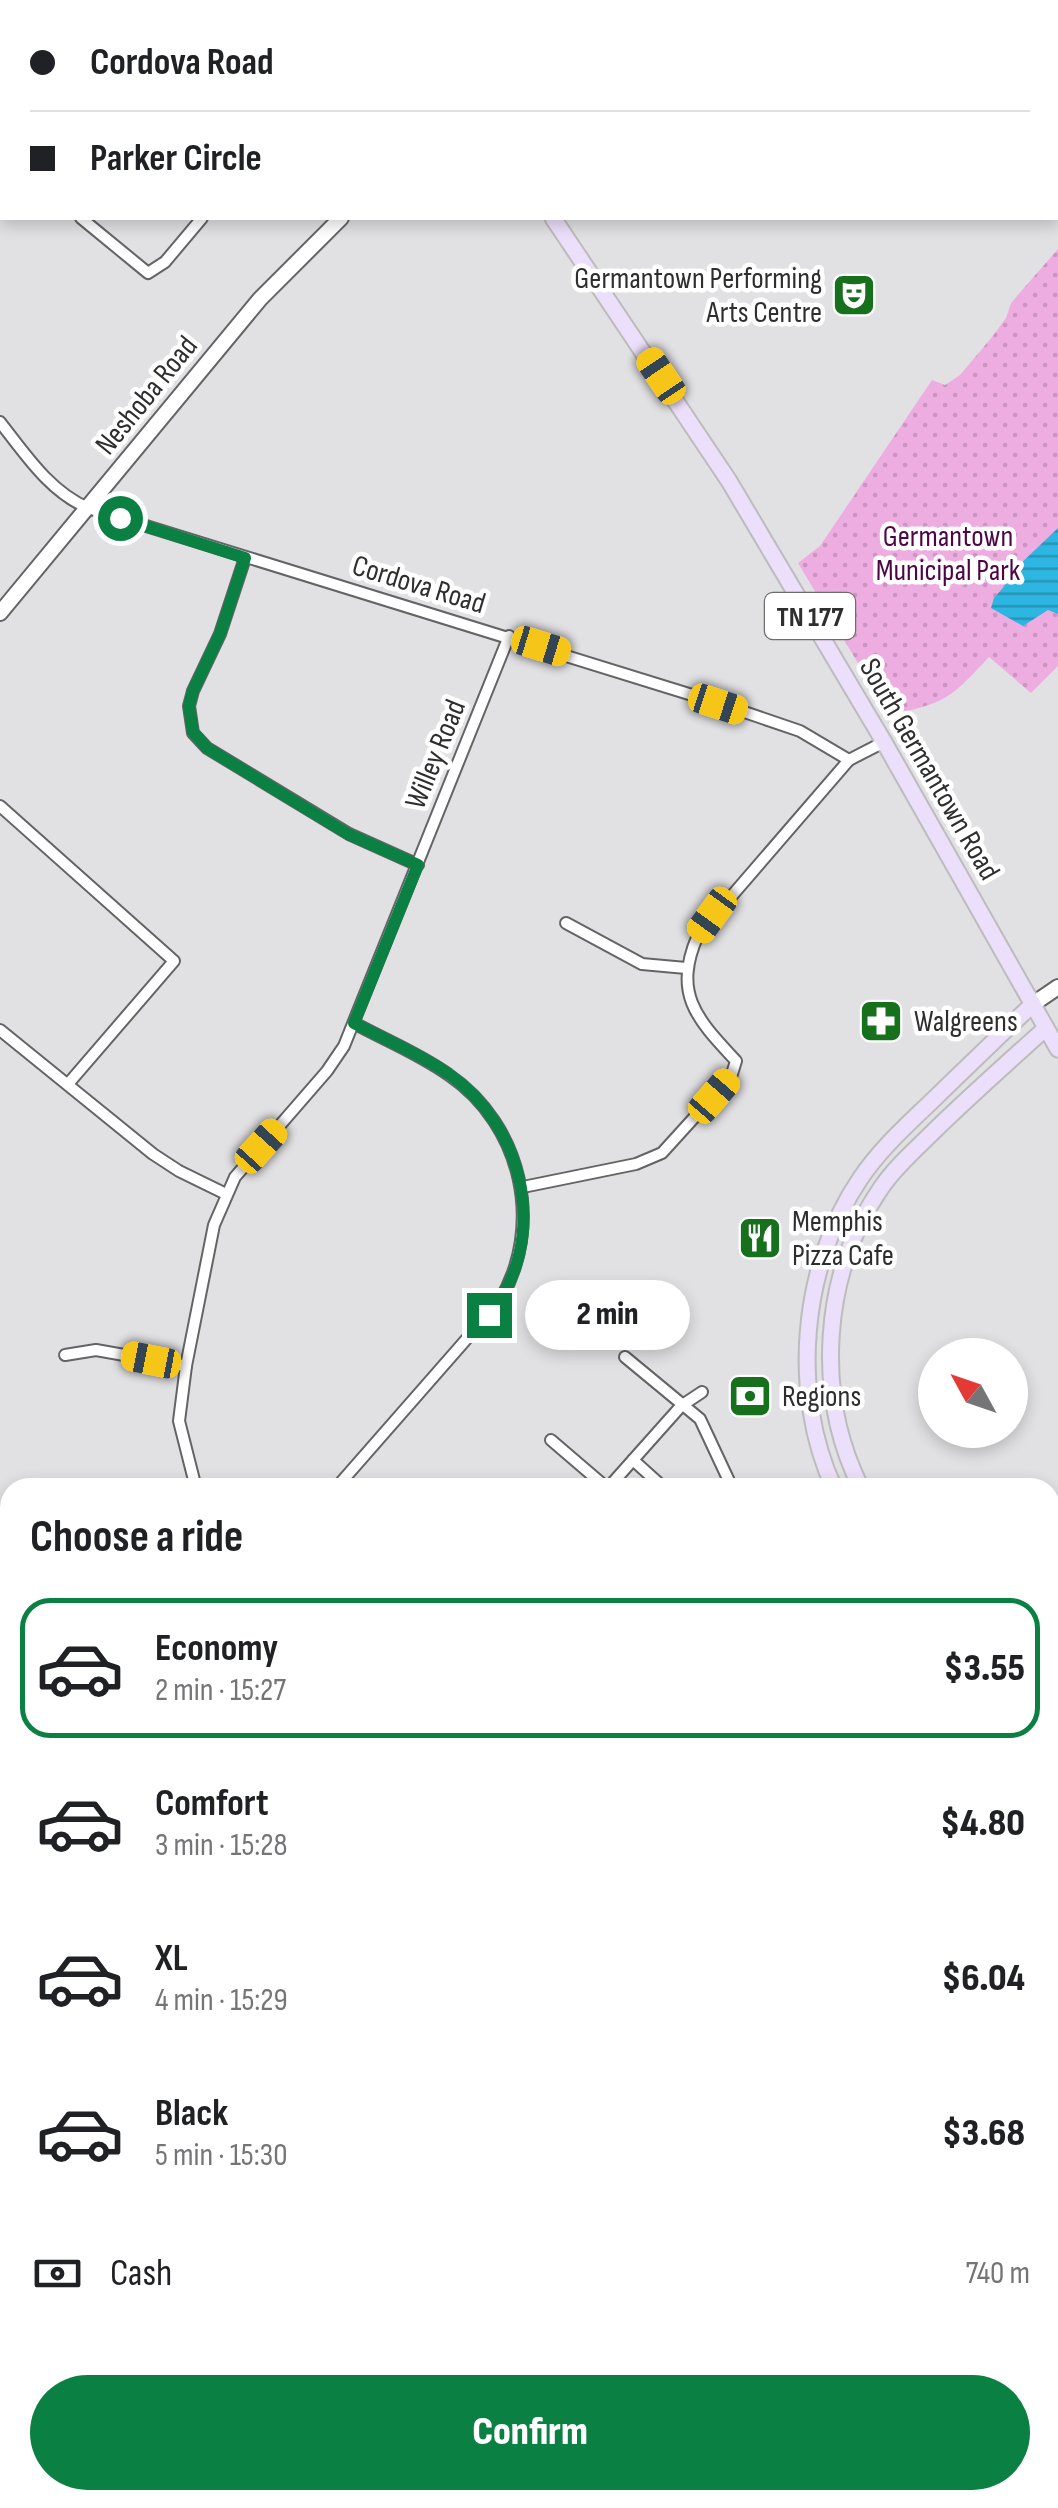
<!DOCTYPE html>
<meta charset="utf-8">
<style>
body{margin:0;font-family:"Sofia Sans Condensed",sans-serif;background:#f2f2f2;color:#202124;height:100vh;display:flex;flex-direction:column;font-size:38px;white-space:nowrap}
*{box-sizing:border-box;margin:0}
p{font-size:32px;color:#757577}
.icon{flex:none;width:55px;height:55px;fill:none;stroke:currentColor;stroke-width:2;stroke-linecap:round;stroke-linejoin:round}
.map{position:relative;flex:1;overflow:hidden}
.details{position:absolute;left:0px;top:1478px;width:1060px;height:1032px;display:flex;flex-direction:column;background:#fff;border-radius:30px 30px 0 0;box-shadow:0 5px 15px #0003}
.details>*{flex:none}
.top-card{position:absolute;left:0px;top:0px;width:1060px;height:220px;box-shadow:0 5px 15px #0003;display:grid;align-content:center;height:220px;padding:0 30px;background:#fff}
.needle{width:65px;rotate:310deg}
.fabs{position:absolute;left:918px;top:1338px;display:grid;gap:20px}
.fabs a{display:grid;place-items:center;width:110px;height:110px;border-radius:50%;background:#fff;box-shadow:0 5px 15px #0003;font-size:50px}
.end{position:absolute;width:45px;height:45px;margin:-22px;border:12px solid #0b8043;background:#fff;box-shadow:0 0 0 5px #fff}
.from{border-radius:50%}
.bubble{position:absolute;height:70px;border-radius:35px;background:#fff;box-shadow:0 5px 15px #0003;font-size:32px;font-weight:800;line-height:70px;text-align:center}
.car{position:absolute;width:30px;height:60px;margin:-30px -15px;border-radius:12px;box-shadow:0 0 8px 2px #0007;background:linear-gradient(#f5c518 24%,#345 0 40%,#f5c518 0 76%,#345 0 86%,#f5c518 0)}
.top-card b{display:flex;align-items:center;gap:35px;height:95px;font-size:38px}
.top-card b+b{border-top:2px solid #e0e0e0}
.top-card i{width:25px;height:25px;background:#202124}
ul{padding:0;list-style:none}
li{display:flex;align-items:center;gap:30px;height:140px;margin:0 20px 15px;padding:0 10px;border:5px solid transparent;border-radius:30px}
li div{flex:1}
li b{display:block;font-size:38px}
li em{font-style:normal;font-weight:800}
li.selected{border-color:#0b8043}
li>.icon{width:90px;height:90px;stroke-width:1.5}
h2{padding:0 30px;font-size:45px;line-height:120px}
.pay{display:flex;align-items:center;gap:25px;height:110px;padding:0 30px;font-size:38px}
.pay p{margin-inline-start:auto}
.action{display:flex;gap:20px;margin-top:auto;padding:20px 30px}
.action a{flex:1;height:115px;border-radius:60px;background:#0b8043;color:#fff;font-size:40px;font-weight:800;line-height:115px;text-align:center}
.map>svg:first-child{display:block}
</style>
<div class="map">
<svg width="1058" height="2508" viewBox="0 0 1058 2508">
<defs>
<pattern id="park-dots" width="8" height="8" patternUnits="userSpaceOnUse" patternTransform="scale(2.5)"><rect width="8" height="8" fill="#eeade1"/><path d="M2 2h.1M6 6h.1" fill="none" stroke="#cc95c1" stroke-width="1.8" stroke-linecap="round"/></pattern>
<pattern id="water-rules" width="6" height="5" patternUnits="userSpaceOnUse" patternTransform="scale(2.5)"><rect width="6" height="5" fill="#2db6e1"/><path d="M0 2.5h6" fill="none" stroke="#2794b7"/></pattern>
</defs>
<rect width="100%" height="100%" fill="#e1e1e4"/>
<path fill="url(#park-dots)" d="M1058,249V666L1031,693L989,657C950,699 946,703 889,715L798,563L820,546L932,380L945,385L960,375L992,337L1006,318L1011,303Z"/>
<path fill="url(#water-rules)" d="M1058,528V614L1048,610L1023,626L991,608L994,598L1015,574L1014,570Z"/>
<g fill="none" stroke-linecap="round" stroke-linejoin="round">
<g stroke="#646467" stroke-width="14">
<g id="street">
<path d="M96,0L98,2"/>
<path d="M29,2L31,0"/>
<path d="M0,36L2,33"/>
<path d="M0,129L2,132"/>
<path d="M81,218L148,273L165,262L202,218"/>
<path d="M0,422C25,454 50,492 88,508L718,703L800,731L849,760"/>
<path d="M245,558L220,634L193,691L189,706L193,733L207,748L349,834L418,865"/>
<path d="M0,806L174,961L68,1084"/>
<path d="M566,923L642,964L686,968"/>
<path d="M0,1030L153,1154L179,1171L226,1194"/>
<path d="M523,1187L636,1164L662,1153L731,1077L736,1061C697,1019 672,994 698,935L849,760L884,742"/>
<path d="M65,1355L96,1350L186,1366"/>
<path d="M625,1357L700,1419L729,1481L717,1488"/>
<path d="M551,1440L607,1488"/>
<path d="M633,1460L664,1488"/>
<path d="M196,1488L179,1421L186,1366L214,1225L235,1177L327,1071L344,1046L509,636"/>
<path d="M336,1488L499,1302C545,1226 522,1125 449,1075C420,1054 385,1040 354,1023"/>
<path d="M608,1488L681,1406L702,1392"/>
<path d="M0,1805L10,1814"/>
<path d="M1050,2411L1058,2410"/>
<path d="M0,2432L10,2403"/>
<path d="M202,2508L214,2500"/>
</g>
</g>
<g stroke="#646467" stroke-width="18">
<g id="secondary">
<path d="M943,0L946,2"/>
<path d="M979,0L982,2"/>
<path d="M591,2L594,0"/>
<path d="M614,2L616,0"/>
<path d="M0,613L260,299L341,218"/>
<path d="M1033,1004L1058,987"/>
<path d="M0,1583L10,1592"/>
<path d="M1050,2462L1058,2461"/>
<path d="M733,2508L788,2500"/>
</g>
</g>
<g stroke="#bcbcbc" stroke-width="19">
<g id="primary">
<path d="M392,0L394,2"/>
<path d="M553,218L729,481L884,742L1058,1049"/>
<path d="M834,1488C790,1393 801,1266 860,1179C880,1149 907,1125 933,1100C966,1068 999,1036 1033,1004"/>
<path d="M861,1488C814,1394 822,1274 881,1188C895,1167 915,1150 933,1132C970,1096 1008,1062 1046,1028"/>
<path d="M1050,1554L1058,1551"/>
<path d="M1050,1790L1058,1794"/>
<path d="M0,2194L10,2185"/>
</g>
</g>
<use href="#street" stroke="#fff" stroke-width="10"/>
<use href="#secondary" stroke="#fff" stroke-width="14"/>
<use href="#primary" stroke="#ecdffb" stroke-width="15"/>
<g stroke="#6e6e70" stroke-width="6">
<g id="rail">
<path d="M1050,2425L1058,2424"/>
<path d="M510,2508L551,2500"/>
</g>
</g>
<use href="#rail" stroke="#fff" stroke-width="2.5" stroke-dasharray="8" stroke-linecap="butt"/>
</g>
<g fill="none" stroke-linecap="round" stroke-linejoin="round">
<path stroke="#0b8043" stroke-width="12" d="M120,518L245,558L220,634L193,691L189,706L193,732L207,748L348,834L418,865L354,1023C385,1040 421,1054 450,1075C526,1129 550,1241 489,1315"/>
</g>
<defs>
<g id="theatre-square" transform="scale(2.25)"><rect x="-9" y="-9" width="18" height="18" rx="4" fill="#17701b" stroke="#fff"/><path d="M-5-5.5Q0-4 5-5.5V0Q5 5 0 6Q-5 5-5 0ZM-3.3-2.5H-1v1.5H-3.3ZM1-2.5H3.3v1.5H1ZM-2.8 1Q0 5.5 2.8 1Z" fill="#fff"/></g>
<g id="pharmacy-square" transform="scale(2.25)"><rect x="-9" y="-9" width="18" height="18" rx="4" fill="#17701b" stroke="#fff"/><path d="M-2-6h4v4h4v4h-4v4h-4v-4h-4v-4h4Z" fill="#fff"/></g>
<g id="restaurant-square" transform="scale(2.25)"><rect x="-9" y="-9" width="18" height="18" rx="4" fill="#17701b" stroke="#fff"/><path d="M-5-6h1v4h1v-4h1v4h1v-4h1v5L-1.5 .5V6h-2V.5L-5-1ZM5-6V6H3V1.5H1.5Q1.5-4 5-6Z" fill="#fff"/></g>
<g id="bank-square" transform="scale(2.25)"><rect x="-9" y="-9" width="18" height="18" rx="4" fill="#17701b" stroke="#fff"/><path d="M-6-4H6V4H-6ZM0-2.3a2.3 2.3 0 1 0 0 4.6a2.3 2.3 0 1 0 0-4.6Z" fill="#fff"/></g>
</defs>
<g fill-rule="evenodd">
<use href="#theatre-square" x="854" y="295"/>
<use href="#pharmacy-square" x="881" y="1021"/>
<use href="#restaurant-square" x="760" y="1238"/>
<use href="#bank-square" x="750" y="1396"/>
</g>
<g text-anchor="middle" stroke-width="9" stroke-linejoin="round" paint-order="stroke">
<rect fill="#fff" stroke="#6d6d6d" stroke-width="2.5" x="765" y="593" width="90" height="46" rx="8"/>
<g font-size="28" font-weight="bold" fill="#2e2e2f">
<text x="810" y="626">TN 177</text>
</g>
<g font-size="30" fill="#2e2e2f" stroke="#fff" text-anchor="start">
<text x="822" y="288" text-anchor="end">Germantown Performing<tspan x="822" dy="34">Arts Centre</tspan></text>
<text x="914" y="1031">Walgreens</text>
<text x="792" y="1231">Memphis<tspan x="792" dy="34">Pizza Cafe</tspan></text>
<text x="782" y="1406">Regions</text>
</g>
<g font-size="30" fill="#2e2e2f" stroke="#fff">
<text transform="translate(146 395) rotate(-51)" y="10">Neshoba Road</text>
<text transform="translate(419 584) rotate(17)" y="10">Cordova Road</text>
<text transform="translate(435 754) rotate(-68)" y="10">Willey Road</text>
<text transform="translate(930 769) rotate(60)" y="10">South Germantown Road</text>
</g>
<g font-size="30" fill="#4e0546" stroke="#fff">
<text x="948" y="546">Germantown<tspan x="948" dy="34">Municipal Park</tspan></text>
</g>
</g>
</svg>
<div class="fabs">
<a><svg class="needle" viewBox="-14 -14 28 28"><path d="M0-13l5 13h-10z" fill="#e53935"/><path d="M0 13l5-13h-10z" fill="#757577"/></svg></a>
</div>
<i class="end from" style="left:120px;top:518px"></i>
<i class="end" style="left:489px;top:1315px"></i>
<div class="bubble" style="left:525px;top:1280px;width:165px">2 min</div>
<i class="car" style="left:661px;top:376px;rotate:326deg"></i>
<i class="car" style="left:541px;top:646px;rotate:107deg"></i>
<i class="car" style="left:718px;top:704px;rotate:108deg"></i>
<i class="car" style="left:712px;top:915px;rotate:216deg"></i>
<i class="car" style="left:714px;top:1096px;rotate:41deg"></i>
<i class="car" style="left:261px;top:1146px;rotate:42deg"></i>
<i class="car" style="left:151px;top:1360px;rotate:281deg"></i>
<div class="top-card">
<b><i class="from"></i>Cordova Road</b>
<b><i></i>Parker Circle</b>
</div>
<section class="details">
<h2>Choose a ride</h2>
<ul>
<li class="selected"><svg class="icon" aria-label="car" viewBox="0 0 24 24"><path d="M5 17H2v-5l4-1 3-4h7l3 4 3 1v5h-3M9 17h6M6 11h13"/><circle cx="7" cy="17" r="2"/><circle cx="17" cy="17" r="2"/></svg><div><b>Economy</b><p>2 min · 15:27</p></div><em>$3.55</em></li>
<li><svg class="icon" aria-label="car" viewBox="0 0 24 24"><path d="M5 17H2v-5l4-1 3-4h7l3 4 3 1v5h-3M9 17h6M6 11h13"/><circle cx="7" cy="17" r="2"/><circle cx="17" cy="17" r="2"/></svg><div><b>Comfort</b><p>3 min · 15:28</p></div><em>$4.80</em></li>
<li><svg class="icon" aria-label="car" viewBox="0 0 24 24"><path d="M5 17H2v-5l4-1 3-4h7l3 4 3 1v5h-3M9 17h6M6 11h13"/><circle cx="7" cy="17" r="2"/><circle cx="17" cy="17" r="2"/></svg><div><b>XL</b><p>4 min · 15:29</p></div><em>$6.04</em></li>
<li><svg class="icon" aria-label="car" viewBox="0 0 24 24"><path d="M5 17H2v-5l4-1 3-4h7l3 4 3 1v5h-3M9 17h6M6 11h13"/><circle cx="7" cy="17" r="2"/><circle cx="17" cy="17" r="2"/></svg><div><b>Black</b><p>5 min · 15:30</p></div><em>$3.68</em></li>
</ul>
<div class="pay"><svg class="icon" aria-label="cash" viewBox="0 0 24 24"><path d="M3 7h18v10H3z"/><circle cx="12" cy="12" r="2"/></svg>Cash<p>740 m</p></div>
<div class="action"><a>Confirm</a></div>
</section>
</div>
